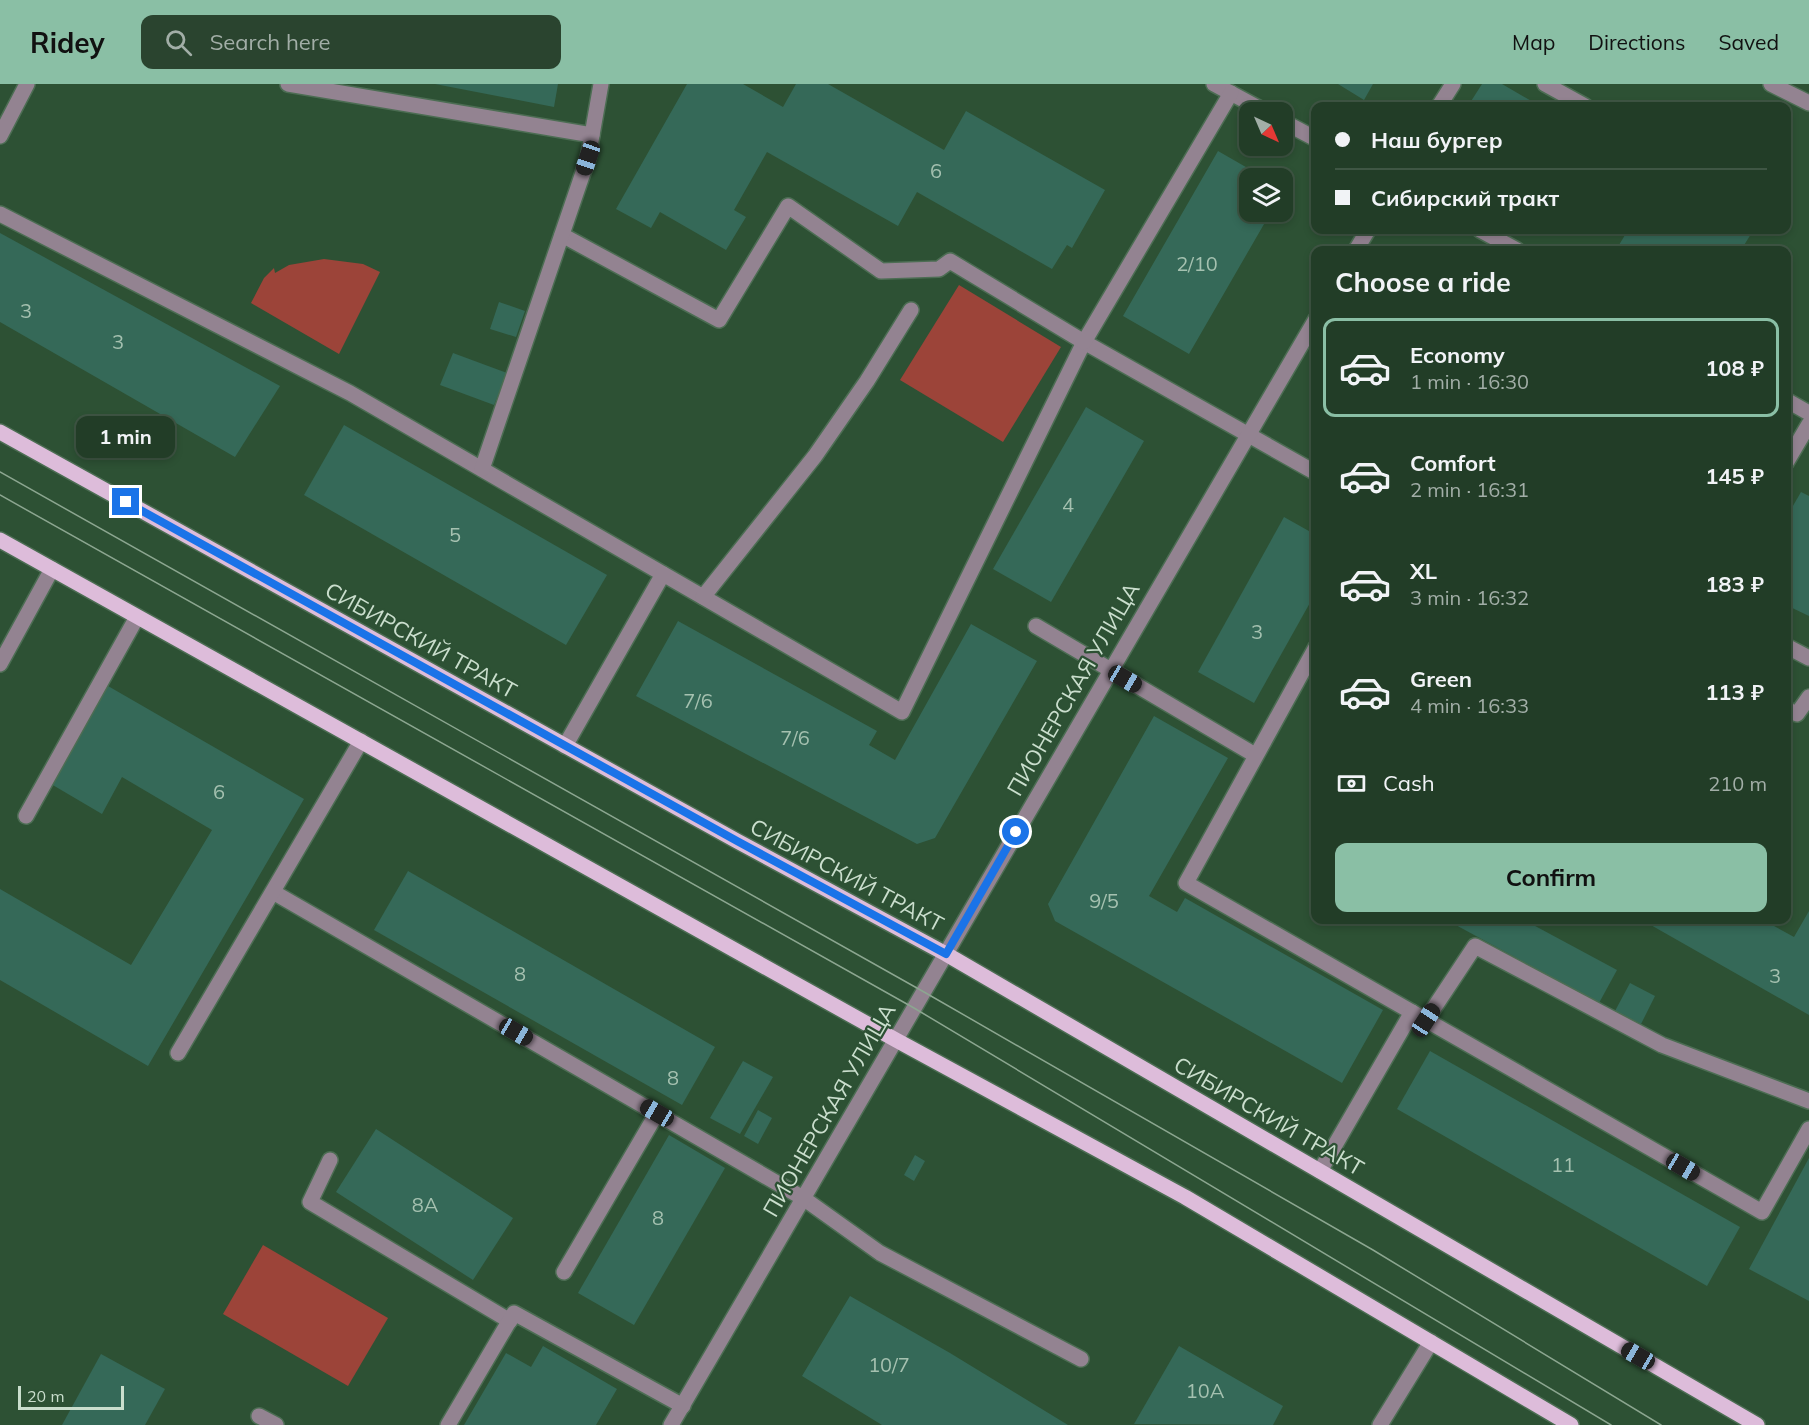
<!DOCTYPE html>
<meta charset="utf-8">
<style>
body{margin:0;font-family:Mulish,sans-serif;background:#2a442f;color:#f1f3f6;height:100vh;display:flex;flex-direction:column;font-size:22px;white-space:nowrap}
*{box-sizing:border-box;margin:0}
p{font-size:20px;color:#a2aea7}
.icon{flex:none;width:33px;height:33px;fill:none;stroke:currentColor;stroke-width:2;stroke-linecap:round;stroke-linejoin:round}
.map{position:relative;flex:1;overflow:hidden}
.sheet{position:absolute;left:1311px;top:162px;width:480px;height:678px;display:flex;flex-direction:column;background:#223d27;border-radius:12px;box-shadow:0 3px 9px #0003,0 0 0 2px #3f5644}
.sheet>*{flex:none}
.banner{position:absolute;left:1311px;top:18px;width:480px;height:132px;border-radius:12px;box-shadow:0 3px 9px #0003,0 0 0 2px #3f5644;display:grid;align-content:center;height:132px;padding:0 24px;background:#223d27}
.needle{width:39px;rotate:136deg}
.controls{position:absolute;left:1239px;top:18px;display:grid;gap:12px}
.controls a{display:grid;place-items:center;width:54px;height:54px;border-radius:12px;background:#223d27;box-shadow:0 3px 9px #0003,0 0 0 2px #3f5644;font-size:30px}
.scale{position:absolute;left:18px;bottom:15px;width:106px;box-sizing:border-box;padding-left:6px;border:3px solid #cadecd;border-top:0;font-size:16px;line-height:21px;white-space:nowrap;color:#cadecd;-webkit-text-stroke:4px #2d5134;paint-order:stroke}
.end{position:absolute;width:27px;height:27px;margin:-14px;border:8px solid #1a73e8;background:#fff;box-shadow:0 0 0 3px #fff}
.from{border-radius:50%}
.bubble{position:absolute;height:42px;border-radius:12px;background:#223d27;box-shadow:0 3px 9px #0003,0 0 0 2px #3f5644;font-size:20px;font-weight:700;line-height:42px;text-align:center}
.car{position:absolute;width:18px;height:36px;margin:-18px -9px;border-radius:8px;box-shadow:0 0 4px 2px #0007;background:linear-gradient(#222 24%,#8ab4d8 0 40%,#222 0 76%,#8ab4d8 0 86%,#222 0)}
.banner b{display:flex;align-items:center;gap:21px;height:57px;font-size:22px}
.banner b+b{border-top:2px solid #3f5644}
.banner i{width:15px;height:15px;background:#f1f3f6}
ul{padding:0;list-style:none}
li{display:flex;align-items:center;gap:18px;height:99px;margin:0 12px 9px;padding:0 12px;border:3px solid transparent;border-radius:12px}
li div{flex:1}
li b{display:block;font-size:22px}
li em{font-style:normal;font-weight:700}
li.on{border-color:#8abfa5}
li>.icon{width:54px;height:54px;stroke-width:1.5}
h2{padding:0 24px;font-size:27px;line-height:72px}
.pay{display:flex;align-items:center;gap:15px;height:66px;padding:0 24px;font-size:22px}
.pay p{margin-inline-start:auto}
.primary-button{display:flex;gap:12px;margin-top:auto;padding:12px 24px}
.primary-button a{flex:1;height:69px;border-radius:12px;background:#8abfa5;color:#111;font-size:24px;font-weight:700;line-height:69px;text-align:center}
header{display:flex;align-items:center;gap:36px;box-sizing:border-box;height:84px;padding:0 30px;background:#8abfa5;color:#111}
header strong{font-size:28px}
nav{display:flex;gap:33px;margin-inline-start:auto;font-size:21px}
.search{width:420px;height:54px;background:#2a442f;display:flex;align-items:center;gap:15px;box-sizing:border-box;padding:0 21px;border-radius:12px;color:#a2aea7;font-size:22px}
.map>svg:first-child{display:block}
</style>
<header>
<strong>Ridey</strong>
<div class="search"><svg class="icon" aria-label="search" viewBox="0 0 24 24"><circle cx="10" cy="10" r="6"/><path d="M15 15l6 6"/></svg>Search here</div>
<nav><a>Map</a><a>Directions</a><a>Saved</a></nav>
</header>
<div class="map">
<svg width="1809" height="1341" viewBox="0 0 1809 1341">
<rect width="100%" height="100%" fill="#2d5134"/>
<g fill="#9c4439">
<path d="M324,175L363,180L380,188L339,270L251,219L264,194L274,184L275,189L289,181Z"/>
<path d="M959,201L1061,263L1003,358L900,296Z"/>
<path d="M263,1161L388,1234L348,1302L223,1230Z"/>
</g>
<g fill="#356958">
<path d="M435,0H558L554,23Z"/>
<path d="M687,0H743L783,23L796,0H828L944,66L966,27L1105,106L1072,164L1067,161L1052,185L917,108L898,142L767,68L734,126L746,133L726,166L660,128L651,144L616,125Z"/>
<path d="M1338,0H1373L1364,16Z"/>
<path d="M1482,0H1502L1540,22H1468Z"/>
<path d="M1218,67L1265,94H1250V128H1271L1189,270L1123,232Z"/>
<path d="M1628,146H1743L1751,150L1741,166H1629L1619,161Z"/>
<path d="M0,149L280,302L235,373L0,238Z"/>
<path d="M499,218L525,227L516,253L490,245Z"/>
<path d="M453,269L507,289L494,321L440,301Z"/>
<path d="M1086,323L1144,357L1051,518L993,485Z"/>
<path d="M344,341L607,491L566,561L304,411Z"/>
<path d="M1801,408L1809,412V532L1786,521V434Z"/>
<path d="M1284,433L1316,451V508L1254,619L1198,588Z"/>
<path d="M678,537L877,647L869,661L895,676L971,540L1037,577L935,754L917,760L636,612Z"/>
<path d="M108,602L304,715L148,982L0,896V805L131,881L212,746L122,693L102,730L51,700Z"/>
<path d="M1154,632L1228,674L1149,812L1177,828L1185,814L1383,926L1342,999L1055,837L1048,820Z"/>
<path d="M408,787L715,963L682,1021L374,846Z"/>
<path d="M1809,827V931L1642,836H1763L1794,853Z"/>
<path d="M1457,836H1524L1617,886L1599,919L1454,840Z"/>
<path d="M1630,899L1655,912L1641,940L1615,927Z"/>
<path d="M1430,967L1740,1143L1707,1202L1397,1025Z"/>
<path d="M743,977L773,993L740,1050L710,1034Z"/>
<path d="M758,1026L772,1034L758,1060L744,1052Z"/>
<path d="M376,1045L513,1134L473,1196L336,1108Z"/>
<path d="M669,1051L725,1084L634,1241L578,1209Z"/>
<path d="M915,1071L925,1077L914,1097L904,1091Z"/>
<path d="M1809,1074V1217L1749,1185Z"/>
<path d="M850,1212L950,1269L1068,1341H882L802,1292Z"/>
<path d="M543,1262L617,1305L596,1341H464L506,1269L531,1283Z"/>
<path d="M1179,1262L1283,1322L1273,1341L1134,1340Z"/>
<path d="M101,1270L165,1305L145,1341H62Z"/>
</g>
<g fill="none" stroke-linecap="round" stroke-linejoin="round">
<g stroke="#4c6d53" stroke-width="18">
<g id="minor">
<path d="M288,0L592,51"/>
<path d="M1214,0L1266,28"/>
<path d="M1545,0L1585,22"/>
<path d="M1771,0L1809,19"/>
<path d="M1439,22L1453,0"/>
<path d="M1282,37L1316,55"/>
<path d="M0,52L27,0"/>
<path d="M0,130L350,309L902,628L1084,258L1316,389"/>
<path d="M1480,146L1517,166"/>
<path d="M562,151L719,236L788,122L881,187L939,185L950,177L1084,258L1231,9"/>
<path d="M1356,166L1368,146"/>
<path d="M1786,316L1809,329"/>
<path d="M1786,379L1809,340"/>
<path d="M482,385L588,74L601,0"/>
<path d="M703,513L815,372L867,297L911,226"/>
<path d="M1036,542L1255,671"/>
<path d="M1786,562L1809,574"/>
<path d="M1316,563L1186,799L1762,1128L1809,1045"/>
<path d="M0,580L52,485"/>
<path d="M1786,625L1797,630L1809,613"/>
<path d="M565,662L663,490"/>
<path d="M26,732L137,533"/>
<path d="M273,808L803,1114L880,1169L1081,1275"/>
<path d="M1426,936L1475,862L1662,961L1809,1017"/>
<path d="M178,969L361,657"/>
<path d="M330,1076L310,1118L510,1237"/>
<path d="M1320,1087L1412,928"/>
<path d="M564,1188L657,1029"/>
<path d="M259,1332L276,1341"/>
<path d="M448,1341L514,1229L683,1322"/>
<path d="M671,1341L1316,235"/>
<path d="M1380,1341L1431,1258"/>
</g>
</g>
<g stroke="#4c6d53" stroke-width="18">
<g id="major">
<path d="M0,348L737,757L946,870L1757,1341"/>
<path d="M0,456L896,956L1185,1113L1571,1341"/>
</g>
</g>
<use href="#minor" stroke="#938391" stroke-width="15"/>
<use href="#major" stroke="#ddbcda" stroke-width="15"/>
<g stroke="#8ca690" stroke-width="1.5">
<path d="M0,388L924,908L1373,1166L1661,1341"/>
<path d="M0,411L914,924L1611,1341"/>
</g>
</g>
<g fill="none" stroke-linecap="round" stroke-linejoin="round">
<path stroke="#1a73e8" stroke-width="8" d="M126,418L737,757L946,870L1016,748"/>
</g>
<g text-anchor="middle" stroke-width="4.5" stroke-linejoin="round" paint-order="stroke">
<g font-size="20" fill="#a5c1b0">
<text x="936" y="94">6</text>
<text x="1197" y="187">2/10</text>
<text x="26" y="234">3</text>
<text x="118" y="265">3</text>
<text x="1068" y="428">4</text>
<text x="455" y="458">5</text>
<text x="1257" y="555">3</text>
<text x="698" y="624">7/6</text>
<text x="795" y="661">7/6</text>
<text x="219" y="715">6</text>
<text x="1104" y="824">9/5</text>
<text x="520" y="897">8</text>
<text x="1775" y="899">3</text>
<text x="673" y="1001">8</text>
<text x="1563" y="1088">11</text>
<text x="425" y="1128">8А</text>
<text x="658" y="1141">8</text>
<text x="889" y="1288">10/7</text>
<text x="1205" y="1314">10А</text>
</g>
<g font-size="22" fill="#cadecd" stroke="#2d5134">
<text transform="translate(421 556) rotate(29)" y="8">СИБИРСКИЙ ТРАКТ</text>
<text transform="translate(1073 605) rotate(-60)" y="8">ПИОНЕРСКАЯ УЛИЦА</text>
<text transform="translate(847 791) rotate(28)" y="8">СИБИРСКИЙ ТРАКТ</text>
<text transform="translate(829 1026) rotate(-60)" y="8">ПИОНЕРСКАЯ УЛИЦА</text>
<text transform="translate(1269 1032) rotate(30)" y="8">СИБИРСКИЙ ТРАКТ</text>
</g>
</g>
</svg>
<div class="controls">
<a><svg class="needle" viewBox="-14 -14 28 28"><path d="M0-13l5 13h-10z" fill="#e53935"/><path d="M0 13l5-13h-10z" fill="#a2aea7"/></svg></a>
<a><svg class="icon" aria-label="layers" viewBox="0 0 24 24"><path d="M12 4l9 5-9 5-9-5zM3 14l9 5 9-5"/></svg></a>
</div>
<div class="scale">20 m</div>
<i class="end from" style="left:1016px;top:748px"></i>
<i class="end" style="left:126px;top:418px"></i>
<div class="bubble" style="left:76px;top:332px;width:99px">1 min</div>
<i class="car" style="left:588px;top:74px;rotate:199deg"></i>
<i class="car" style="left:1125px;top:595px;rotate:120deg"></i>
<i class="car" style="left:1426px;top:936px;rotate:33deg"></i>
<i class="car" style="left:516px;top:948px;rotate:120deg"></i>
<i class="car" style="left:657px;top:1029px;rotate:300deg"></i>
<i class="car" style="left:1683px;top:1083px;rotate:120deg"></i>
<i class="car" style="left:1638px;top:1272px;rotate:300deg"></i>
<div class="banner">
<b><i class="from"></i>Наш бургер</b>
<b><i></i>Сибирский тракт</b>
</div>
<section class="sheet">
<h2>Choose a ride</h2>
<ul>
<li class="on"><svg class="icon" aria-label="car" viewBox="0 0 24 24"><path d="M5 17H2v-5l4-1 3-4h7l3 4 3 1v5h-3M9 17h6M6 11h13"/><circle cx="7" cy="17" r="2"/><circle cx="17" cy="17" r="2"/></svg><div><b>Economy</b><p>1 min · 16:30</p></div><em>108 ₽</em></li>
<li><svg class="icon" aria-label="car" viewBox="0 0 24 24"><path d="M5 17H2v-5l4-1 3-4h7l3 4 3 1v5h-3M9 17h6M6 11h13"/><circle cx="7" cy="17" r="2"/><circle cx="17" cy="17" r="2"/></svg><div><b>Comfort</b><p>2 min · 16:31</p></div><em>145 ₽</em></li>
<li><svg class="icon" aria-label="car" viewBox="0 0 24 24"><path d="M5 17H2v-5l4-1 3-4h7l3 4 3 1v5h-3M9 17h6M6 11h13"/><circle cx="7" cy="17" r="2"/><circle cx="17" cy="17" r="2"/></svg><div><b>XL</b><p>3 min · 16:32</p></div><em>183 ₽</em></li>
<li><svg class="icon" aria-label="car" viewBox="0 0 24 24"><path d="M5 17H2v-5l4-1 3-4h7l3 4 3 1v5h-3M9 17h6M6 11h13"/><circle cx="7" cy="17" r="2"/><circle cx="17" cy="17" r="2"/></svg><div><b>Green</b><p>4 min · 16:33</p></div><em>113 ₽</em></li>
</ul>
<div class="pay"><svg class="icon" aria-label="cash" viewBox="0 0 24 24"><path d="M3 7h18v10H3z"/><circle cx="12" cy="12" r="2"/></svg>Cash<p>210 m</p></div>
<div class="primary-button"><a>Confirm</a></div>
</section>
</div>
